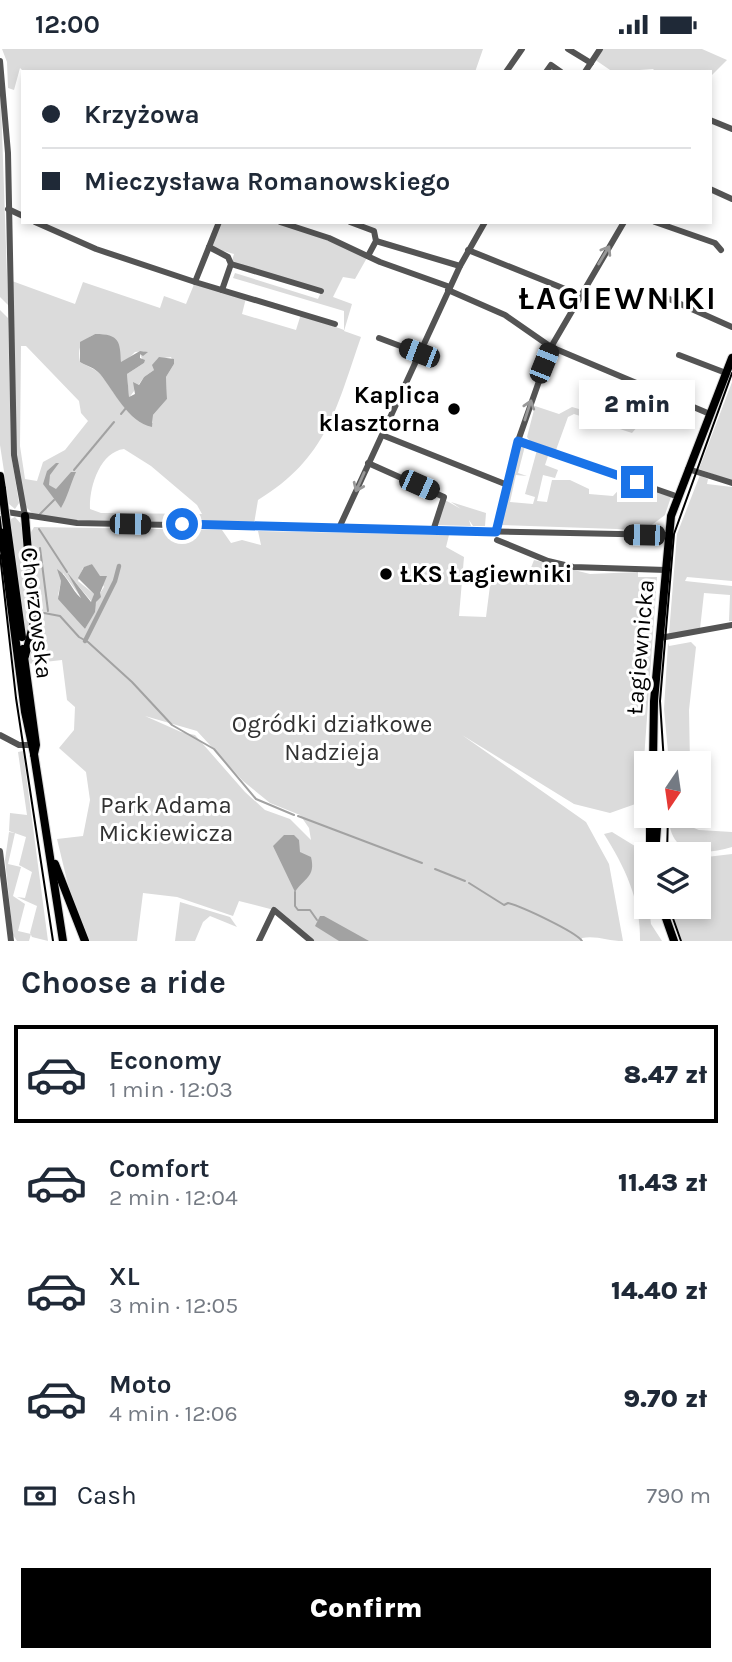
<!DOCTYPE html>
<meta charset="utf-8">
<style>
body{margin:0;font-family:Karla,sans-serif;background:#f6f6f7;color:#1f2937;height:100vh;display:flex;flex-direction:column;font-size:26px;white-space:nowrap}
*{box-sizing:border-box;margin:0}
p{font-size:23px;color:#747a83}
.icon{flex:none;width:38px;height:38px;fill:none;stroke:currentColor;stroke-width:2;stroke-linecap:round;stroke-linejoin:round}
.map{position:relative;height:892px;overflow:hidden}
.drawer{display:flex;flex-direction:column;background:#fff;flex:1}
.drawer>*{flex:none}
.guide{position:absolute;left:21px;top:21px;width:691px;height:154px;border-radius:0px;box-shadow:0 4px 10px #0003;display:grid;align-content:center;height:154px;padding:0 21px;background:#fff}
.needle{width:46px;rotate:193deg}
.fabs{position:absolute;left:634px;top:702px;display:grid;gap:14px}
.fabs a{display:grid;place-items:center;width:77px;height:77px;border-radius:0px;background:#fff;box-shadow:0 4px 10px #0003;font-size:35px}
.end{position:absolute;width:32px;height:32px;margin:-16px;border:9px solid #1a73e8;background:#fff;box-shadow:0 0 0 4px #fff}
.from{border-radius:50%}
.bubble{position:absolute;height:49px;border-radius:0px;background:#fff;box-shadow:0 4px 10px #0003;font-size:23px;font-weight:800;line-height:49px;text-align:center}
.car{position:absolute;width:21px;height:42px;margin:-21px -10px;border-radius:9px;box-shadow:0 0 5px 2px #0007;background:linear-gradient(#222 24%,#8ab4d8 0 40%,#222 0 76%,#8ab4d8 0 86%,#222 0)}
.guide b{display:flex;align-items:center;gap:24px;height:66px;font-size:26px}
.guide b+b{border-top:2px solid #e0e1e3}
.guide i{width:18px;height:18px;background:#1f2937}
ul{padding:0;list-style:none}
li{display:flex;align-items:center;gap:21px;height:98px;margin:0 14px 10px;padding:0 7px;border:4px solid transparent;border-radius:0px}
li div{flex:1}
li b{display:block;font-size:26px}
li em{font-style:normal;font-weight:800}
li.on{border-color:#000}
li>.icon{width:63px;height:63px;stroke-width:1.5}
h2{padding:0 21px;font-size:32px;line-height:84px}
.pay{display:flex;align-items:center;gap:18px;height:77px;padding:0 21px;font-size:26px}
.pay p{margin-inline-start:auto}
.action{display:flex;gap:14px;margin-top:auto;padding:14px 21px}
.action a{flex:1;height:80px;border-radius:0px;background:#000;color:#fff;font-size:28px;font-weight:800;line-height:80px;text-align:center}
.status{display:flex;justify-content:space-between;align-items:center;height:49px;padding:0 35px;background:#fff;direction:ltr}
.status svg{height:19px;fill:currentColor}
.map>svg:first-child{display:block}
</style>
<div class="status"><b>12:00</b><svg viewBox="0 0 49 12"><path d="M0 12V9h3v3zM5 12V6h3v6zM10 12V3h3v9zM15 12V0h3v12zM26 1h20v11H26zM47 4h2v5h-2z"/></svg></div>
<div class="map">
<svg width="732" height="892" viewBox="0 0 732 892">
<rect width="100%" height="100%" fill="#fff"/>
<g fill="#dbdbdb" fill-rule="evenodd">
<path d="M2,0H483L475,23H24L20,19L14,41L8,39L7,13Z"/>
<path d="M600,0H702L727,11L711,27L710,23H656L653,20L613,23L594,10Z"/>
<path d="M0,25L8,256L0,248Z"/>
<path d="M219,173H280L368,207L355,230L343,228L333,248L352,255L344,282L361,288C336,360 327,409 258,451L254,475L38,470L23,455L14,406L12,232L75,255L83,233L160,259L164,247L186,255L195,233L246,249L242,265L296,281L301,265L344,281V262L233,229L235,224L318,250L321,243L231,215L234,205L209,198ZM95,285L116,292L121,313H125L135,303L145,302L140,305L144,314L127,325L129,349L144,328L154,321L157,310L171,308L174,315L166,328L167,350L153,366V374C126,372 116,343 100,325C95,320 87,317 80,313C77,298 81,292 95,285ZM21,297H26L79,352L81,364L88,372L65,401L43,413L37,432L25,430L20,397ZM124,400L151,417L197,456L202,465L101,464L90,460C89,438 100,403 124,400Z"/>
<path d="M0,261L8,269L11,405L19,454L15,460L9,455L0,396Z"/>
<path d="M732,333V432L699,420Z"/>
<path d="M535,357L559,365L572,358L638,377L632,384L574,365L568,368L556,401L530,392L527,388Z"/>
<path d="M521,396L525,397L518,424L527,427L516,426L510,453L533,455L535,448L525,445L537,401L573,414L548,407L545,416L558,421L555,429L543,426L537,452L547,453L552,431H570L589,440V445L613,447L627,432L671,448L665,466L645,481L500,476Z"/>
<path d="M700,426L708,430L707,435L732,438V532L687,528L685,532L732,537V572H729L730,546L704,544L700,580L669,585L677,485Z"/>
<path d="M445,451L461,460L451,453L486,464L485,477H473L469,471L471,477L435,476Z"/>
<path d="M15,468L22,476L31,563L26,597L9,471Z"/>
<path d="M34,478L222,481L231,494L242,491L261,496L258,482L449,486L446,498L464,508L459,567L486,568L492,521L525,534L534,511L590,525L638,523V528H657L641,753L610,764L574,755L462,686L586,773L609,815L623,892C609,892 595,886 582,889L581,892H311L274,861L239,852L233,867L177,848L143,844L137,892H89L70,844L57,790L83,787L90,751L86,723L59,699L74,681L75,658L67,651L62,611L27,615L38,570L29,487ZM92,515L104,538C94,551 94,566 85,580L58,546L63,524L82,550L75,533L92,553L94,545L78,532L83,519ZM145,667L197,682L243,732L270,754L300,766L309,779L311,791L290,770L265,761L245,743L195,686L181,683Z"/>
<path d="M691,593L696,598L689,661L690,714H669L664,660L668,594L669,597Z"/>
<path d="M23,702L24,710L48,892L32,888L30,884L37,857L17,848L25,849L32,823L19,816L26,788L9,782L10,764L27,766L18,703Z"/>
<path d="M669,767H690L694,779L699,781L732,783V798C702,807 669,807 669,767Z"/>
<path d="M9,783L15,784L8,815L21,818L13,847L25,855L18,882L31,885L29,892H17L13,886L5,811Z"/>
<path d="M612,783L643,802L646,858H649L651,875L662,892H640C641,852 625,818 604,785Z"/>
<path d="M732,805V892H682L670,858H698V809Z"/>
<path d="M180,853L230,868L237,878L210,867L203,873L195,892H175Z"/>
</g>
<g fill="#a2a2a2">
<path d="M95,285C120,285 120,293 121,313L140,302L148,303L143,307L140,305V309L145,311L144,314L127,325L129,348L135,345L133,333L139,336L144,328L154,321L152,316L159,308L174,310V315L166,328L167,350L153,366L152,378C128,373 114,342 100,325C95,319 87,317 80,313V293Z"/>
<path d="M56,414H59L50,426L49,436L56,440L71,423H76C70,436 68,447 61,459L43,435L47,422Z"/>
<path d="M92,515L100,527H107L100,544L101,548L96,553L95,563L85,580L58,550L61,532L57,520C68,527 72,542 81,549L67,523L91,553L94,545L78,529L84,518Z"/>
<path d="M284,786H294L299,791L300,803L311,808C316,828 304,829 295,843L273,797Z"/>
<path d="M320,867H324L369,892H339L315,877Z"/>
</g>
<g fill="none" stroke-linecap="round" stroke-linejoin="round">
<g stroke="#a2a2a2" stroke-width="2">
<path d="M121,365L126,359"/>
<path d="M74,421L114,373"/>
<path d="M40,465L54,451"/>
<path d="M39,480L67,523"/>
<path d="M40,499L48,562"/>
<path d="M44,564L60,567L79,588L88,593L132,633L172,676L214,700L256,750L294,766"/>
<path d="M298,767L422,814"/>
<path d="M435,820L465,832"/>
<path d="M469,834L504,856L508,854C523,858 576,883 582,892"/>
<path d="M295,843V857L298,861H310L317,871"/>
</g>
<path stroke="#a2a2a2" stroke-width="4.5" d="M85,592L115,532L119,517"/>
<g stroke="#dbdbdb" stroke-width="10">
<g id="major">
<path d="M0,427L2,440"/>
<path d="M25,467L34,573L25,607"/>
<path d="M0,471L25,663L34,705L63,892"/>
<path d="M7,479L22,588"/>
<path d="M23,600L36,696L34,705"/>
<path d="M653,714L654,652L671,467L732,309"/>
<path d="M650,766V805"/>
<path d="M655,805L658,766"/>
<path d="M55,815L85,892"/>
<path d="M662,858L674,892"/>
</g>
</g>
<g stroke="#545454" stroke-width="6">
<path d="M568,0L591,14"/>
<path d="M0,12L8,104L14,406L25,467"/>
<path d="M506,23L522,0"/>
<path d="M546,23L551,16L561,23"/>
<path d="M585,23L600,0"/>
<path d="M710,71L732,80"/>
<path d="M710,140L732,150"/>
<path d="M8,160L23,167"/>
<path d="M35,173L96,200L195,233L219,173"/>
<path d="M280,173L329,189L380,213L450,238"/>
<path d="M350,173L374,182L376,192L368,207"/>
<path d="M655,173L715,194L721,201"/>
<path d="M376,192L460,217"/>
<path d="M209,198L228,208L231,215L222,241"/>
<path d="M468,201L580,246"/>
<path d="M231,215L321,242"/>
<path d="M195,233L335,275"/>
<path d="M448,241L505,266L551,298L710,365"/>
<path d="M658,245L732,278"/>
<path d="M379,289L419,304"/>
<path d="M679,306L726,324"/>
<path d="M382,386L505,435"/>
<path d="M518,392L673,446"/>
<path d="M368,414L444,448L433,482"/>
<path d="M688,420L732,434"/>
<path d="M0,462L77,474L668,486"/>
<path d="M339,479L460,217L485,173"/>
<path d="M496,483L518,392L551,298L624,173"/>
<path d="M497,491L548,512L573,518L666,521"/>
<path d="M660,589L732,576"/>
<path d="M0,686L19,696H34"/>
<path d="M0,802L11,892"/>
<path d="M259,892L274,861L311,892"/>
</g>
<use href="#major" stroke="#000" stroke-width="8"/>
<g stroke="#000" stroke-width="2">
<path d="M0,506L16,649L53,892"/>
<path d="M664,714L660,652L674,485L732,324"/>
<path d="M667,805L668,766"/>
<path d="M669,858L681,892"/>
</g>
<g stroke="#dbdbdb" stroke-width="10" stroke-linecap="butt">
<path id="major-bridge" d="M2,440L7,479"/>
</g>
<use href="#major-bridge" stroke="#000" stroke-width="8"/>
</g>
<defs><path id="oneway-shaft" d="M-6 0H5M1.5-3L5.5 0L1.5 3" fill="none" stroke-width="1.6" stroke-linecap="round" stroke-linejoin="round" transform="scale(1.75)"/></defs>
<g stroke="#989898">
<use href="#oneway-shaft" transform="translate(604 206) rotate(-59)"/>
<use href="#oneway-shaft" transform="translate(528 361) rotate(-72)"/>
<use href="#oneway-shaft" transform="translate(360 433) rotate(114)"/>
</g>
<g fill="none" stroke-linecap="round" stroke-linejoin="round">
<path stroke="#1a73e8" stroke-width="9" d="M182,475L496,483L518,392L637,433"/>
</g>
<g fill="#000" stroke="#fff" stroke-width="2.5">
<circle cx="454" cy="360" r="7"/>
<circle cx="386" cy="525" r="7"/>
</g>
<g text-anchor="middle" stroke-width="6" stroke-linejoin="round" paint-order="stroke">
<g font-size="24" font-weight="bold" fill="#000" stroke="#fff" text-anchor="end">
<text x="440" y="354">Kaplica<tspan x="440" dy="28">klasztorna</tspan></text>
<text x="400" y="533" text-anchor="start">ŁKS Łagiewniki</text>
</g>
<g font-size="24" fill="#000" stroke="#fff">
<text transform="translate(37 564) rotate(83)" y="8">Chorzowska</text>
<text transform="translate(640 598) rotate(-85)" y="8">Łagiewnicka</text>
</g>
<g font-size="24" fill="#323232" stroke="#fff">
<text x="332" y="683">Ogródki działkowe<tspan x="332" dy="28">Nadzieja</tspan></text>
<text x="166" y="764">Park Adama<tspan x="166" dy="28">Mickiewicza</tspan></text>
</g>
<g font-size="32" font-weight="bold" letter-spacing="2" fill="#000" stroke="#fff">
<text x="618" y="260">ŁAGIEWNIKI</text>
</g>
</g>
</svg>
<div class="fabs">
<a><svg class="needle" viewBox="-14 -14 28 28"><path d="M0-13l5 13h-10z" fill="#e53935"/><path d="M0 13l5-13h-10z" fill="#747a83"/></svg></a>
<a><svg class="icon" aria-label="layers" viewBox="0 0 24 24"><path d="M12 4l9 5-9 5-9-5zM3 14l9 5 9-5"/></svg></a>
</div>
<i class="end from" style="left:182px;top:475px"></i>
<i class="end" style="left:637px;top:433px"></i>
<div class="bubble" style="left:579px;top:331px;width:116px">2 min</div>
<i class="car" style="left:419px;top:304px;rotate:291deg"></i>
<i class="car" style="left:544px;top:314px;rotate:22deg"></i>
<i class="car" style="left:419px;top:436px;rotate:114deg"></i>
<i class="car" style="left:130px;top:475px;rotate:91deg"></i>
<i class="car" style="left:644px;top:486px;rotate:271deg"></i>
<div class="guide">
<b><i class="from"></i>Krzyżowa</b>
<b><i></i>Mieczysława Romanowskiego</b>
</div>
</div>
<section class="drawer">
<h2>Choose a ride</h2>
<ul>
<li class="on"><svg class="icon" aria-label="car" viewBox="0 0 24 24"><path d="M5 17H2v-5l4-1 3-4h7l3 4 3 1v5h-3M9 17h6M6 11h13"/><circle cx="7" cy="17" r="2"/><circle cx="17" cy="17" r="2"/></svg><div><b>Economy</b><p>1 min · 12:03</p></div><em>8.47 zł</em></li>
<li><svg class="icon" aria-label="car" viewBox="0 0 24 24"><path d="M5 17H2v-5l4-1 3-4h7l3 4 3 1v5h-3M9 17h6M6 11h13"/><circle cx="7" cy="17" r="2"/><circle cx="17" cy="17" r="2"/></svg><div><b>Comfort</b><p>2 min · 12:04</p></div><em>11.43 zł</em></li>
<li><svg class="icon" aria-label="car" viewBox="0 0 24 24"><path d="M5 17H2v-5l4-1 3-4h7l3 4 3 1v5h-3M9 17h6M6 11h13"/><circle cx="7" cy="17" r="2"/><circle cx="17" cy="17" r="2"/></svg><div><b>XL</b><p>3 min · 12:05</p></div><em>14.40 zł</em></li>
<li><svg class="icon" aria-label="car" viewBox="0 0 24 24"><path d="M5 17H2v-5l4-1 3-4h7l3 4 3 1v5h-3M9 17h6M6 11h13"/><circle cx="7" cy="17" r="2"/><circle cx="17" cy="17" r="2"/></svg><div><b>Moto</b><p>4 min · 12:06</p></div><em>9.70 zł</em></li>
</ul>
<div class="pay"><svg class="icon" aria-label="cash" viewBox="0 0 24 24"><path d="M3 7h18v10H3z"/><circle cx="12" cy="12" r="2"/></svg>Cash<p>790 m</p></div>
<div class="action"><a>Confirm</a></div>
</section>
